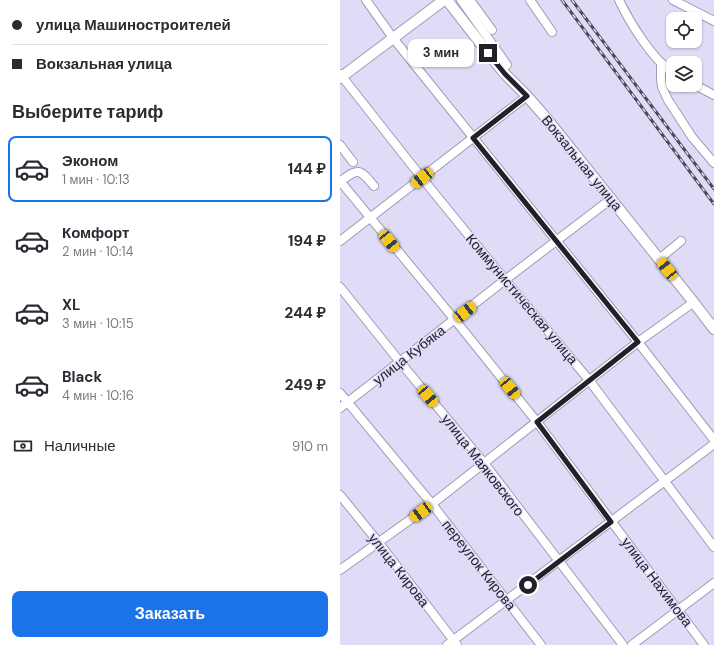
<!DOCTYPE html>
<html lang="ru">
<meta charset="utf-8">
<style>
body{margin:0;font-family:"DM Sans",sans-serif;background:#f7f7f7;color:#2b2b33;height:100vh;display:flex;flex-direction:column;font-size:15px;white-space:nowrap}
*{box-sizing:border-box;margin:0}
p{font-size:13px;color:#7c7c81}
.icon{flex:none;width:22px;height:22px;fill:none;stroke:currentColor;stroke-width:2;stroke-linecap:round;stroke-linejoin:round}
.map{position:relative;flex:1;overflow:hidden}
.side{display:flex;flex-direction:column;background:#fff;width:340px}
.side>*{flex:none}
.banner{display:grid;align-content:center;height:88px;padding:0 12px;background:#fff}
.controls{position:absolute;left:326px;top:12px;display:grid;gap:8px}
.controls a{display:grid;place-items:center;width:36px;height:36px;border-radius:8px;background:#fff;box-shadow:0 1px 3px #0004;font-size:20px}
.end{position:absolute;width:18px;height:18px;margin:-9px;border:5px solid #22212b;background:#fff;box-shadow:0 0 0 2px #fff}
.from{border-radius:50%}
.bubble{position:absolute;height:28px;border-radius:8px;background:#fff;box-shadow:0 1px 3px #0004;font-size:13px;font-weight:700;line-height:28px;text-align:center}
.car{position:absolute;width:12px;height:24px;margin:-12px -6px;border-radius:5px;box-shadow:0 0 3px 1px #0007;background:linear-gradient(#f5c518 24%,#345 0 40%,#f5c518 0 76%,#345 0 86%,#f5c518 0)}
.banner b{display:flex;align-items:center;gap:14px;height:38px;font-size:15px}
.banner b+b{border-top:1px solid #e1e1e2}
.banner i{width:10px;height:10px;background:#2b2b33}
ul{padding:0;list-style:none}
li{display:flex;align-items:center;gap:12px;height:66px;margin:0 8px 6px;padding:0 4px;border:2px solid transparent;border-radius:8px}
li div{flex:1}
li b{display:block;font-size:15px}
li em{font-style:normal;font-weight:700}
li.current{border-color:#1a73e8}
li>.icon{width:36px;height:36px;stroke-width:1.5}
h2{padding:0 12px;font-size:18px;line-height:48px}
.pay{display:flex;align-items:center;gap:10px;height:44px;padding:0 12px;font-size:15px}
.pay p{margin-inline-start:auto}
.button{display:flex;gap:8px;margin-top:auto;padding:8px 12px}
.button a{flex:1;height:46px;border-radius:8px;background:#1a73e8;color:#fff;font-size:16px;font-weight:700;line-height:46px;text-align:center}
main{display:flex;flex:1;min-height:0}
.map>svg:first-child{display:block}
</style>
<main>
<section class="side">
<div class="banner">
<b><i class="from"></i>улица Машиностроителей</b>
<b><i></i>Вокзальная улица</b>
</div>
<h2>Выберите тариф</h2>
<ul>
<li class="current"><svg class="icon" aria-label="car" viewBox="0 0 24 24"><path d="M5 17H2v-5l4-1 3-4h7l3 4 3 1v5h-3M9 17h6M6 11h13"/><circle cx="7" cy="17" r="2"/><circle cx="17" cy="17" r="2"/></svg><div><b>Эконом</b><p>1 мин · 10:13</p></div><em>144 ₽</em></li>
<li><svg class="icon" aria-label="car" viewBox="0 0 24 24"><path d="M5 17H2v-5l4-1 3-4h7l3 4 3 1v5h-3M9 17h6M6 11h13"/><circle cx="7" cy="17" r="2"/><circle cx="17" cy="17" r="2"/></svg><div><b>Комфорт</b><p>2 мин · 10:14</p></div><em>194 ₽</em></li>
<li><svg class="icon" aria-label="car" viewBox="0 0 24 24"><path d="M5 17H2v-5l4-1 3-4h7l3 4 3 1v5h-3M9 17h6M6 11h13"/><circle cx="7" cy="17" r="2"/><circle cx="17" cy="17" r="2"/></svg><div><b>XL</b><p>3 мин · 10:15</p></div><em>244 ₽</em></li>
<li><svg class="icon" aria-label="car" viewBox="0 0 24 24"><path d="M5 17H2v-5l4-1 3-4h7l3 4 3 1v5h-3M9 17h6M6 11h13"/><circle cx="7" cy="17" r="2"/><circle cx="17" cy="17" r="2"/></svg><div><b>Black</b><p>4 мин · 10:16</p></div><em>249 ₽</em></li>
</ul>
<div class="pay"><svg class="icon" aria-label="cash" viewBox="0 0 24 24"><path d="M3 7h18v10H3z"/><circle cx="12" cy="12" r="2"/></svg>Наличные<p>910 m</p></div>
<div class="button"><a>Заказать</a></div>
</section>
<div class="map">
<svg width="374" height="645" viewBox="0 0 374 645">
<rect width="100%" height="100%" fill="#e0dcf8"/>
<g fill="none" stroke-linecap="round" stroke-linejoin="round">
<g stroke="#9f9bb6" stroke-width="10">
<g id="minor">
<path d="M26,0L53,38L298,342L374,440"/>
<path d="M121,0L167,65"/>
<path d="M130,0L152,30"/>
<path d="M190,0L212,32"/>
<path d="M279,0C290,23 312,59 333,73"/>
<path d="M333,0L374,21"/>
<path d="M321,63V79L322,87L328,100L352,137L374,163"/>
<path d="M0,74L82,178L165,280L249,380L374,547"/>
<path d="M355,85L374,95"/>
<path d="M0,145L13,162"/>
<path d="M0,181L115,320L197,422L364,645"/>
<path d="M0,182C18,167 20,169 34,186"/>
<path d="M0,241L187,96"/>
<path d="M319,259L341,241"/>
<path d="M0,287L60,362L144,463L283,645"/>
<path d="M0,393L92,504L201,645"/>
<path d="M0,408L165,280L271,199"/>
<path d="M0,495L39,543L117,645"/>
<path d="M0,570L92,504L298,342L354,302"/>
<path d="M107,645L374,444"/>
<path d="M292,645L374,583"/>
</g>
</g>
<g stroke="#9f9bb6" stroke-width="12">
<g id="major">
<path d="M107,0L148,53L165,74L187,96L207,119L351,299L374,329"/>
<path d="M0,78L104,0"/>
</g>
</g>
<use href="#minor" stroke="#fff" stroke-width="8"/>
<use href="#major" stroke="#fff" stroke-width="10"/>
<g stroke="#4b4957" stroke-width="3">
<g id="rail">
<path d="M222,0L374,204"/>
<path d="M232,0L374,189"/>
</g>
</g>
<use href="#rail" stroke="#e0dcf8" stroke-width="1.5" stroke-dasharray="4.5" stroke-linecap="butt"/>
</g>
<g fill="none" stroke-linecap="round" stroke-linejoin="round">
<path stroke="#22212b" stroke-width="5" d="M148,53L165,74L187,96L133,138L298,342L197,422L271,522L188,585"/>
</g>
<g text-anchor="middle" stroke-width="3" stroke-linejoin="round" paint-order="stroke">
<g font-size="14" fill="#22212b" stroke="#e0dcf8">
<text transform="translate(242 163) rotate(51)" y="5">Вокзальная улица</text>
<text transform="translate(182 299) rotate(50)" y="5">Коммунистическая улица</text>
<text transform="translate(69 355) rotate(-38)" y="5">улица Кубяка</text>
<text transform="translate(143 465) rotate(52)" y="5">улица Маяковского</text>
<text transform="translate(139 565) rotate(52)" y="5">переулок Кирова</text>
<text transform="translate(59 570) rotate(52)" y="5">улица Кирова</text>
<text transform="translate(317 582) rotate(53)" y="5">улица Нахимова</text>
</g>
</g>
</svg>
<div class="controls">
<a><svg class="icon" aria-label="locate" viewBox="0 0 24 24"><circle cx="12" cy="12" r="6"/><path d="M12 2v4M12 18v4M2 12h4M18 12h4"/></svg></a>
<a><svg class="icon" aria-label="layers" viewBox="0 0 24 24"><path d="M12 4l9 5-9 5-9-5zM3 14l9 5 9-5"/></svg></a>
</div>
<i class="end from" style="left:188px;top:585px"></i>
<i class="end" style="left:148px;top:53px"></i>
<div class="bubble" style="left:68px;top:39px;width:66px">3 мин</div>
<i class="car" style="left:82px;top:178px;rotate:232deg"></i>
<i class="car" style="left:49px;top:241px;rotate:141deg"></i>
<i class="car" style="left:327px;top:269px;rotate:322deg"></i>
<i class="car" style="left:125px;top:312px;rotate:52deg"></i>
<i class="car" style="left:170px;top:388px;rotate:141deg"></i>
<i class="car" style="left:88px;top:396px;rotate:140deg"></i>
<i class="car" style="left:81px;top:512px;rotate:234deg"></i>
</div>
</main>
